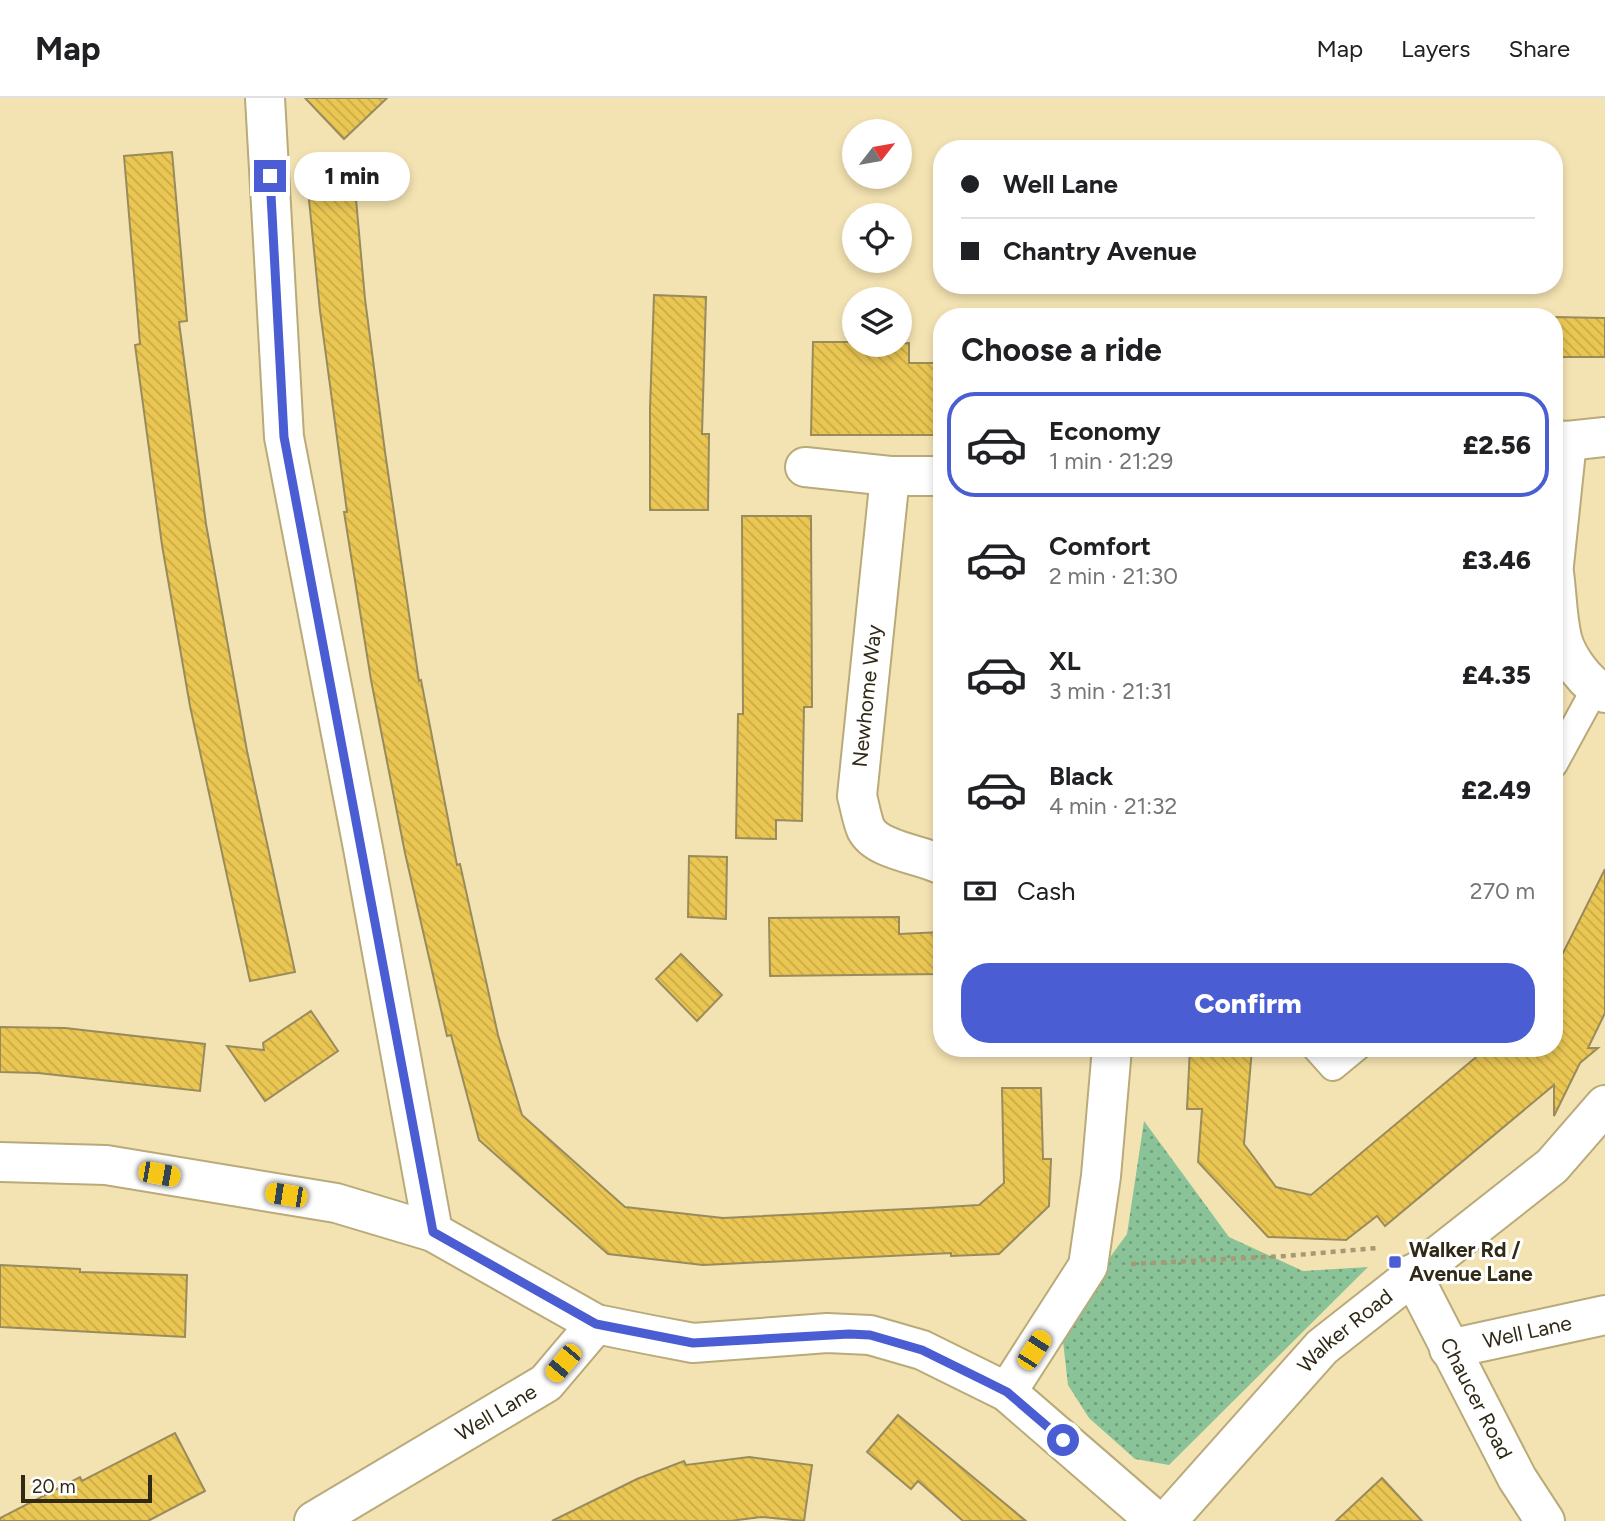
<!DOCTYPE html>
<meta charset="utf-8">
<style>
body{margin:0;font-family:Figtree,sans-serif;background:#f2f2f2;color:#202124;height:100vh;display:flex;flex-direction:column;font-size:26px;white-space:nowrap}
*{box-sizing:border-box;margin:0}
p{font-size:23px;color:#757577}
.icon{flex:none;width:38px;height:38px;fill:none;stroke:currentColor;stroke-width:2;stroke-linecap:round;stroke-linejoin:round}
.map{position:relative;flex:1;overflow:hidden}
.details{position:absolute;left:933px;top:210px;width:630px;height:749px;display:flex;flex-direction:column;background:#fff;border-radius:28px;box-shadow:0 4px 10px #0003}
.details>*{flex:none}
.guide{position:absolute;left:933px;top:42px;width:630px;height:154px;border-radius:28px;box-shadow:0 4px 10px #0003;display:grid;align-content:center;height:154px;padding:0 28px;background:#fff}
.needle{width:46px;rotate:59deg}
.controls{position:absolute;left:842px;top:21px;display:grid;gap:14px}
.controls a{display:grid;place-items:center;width:70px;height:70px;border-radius:50%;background:#fff;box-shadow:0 4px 10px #0003;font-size:35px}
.scale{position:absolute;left:21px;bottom:18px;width:131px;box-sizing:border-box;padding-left:7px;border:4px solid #2f2915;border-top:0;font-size:19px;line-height:24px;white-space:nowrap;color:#2f2915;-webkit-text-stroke:5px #fff;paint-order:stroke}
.end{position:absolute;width:32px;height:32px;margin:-16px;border:9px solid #4a5dd2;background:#fff;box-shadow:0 0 0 4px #fff}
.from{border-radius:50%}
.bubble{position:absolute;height:49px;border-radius:24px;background:#fff;box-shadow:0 4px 10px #0003;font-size:23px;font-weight:800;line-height:49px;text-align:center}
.car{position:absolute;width:21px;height:42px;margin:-21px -10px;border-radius:9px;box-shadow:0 0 5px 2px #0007;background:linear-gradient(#f5c518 24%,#345 0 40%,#f5c518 0 76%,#345 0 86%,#f5c518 0)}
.guide b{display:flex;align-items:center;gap:24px;height:66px;font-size:26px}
.guide b+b{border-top:2px solid #e0e0e0}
.guide i{width:18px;height:18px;background:#202124}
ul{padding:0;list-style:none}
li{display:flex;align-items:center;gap:21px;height:105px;margin:0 14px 10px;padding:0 14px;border:4px solid transparent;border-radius:28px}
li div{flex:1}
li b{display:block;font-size:26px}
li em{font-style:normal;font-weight:800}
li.on{border-color:#4a5dd2}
li>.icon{width:63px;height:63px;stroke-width:1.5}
h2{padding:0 28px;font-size:32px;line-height:84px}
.pay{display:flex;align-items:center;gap:18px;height:77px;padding:0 28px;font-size:26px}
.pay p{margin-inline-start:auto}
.button{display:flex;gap:14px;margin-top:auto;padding:14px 28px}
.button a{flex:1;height:80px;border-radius:28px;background:#4a5dd2;color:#fff;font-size:28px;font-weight:800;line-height:80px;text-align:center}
header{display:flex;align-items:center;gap:42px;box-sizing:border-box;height:98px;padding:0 35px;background:#fff;border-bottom:2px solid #e0e0e0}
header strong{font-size:33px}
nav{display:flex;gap:38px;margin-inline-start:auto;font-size:24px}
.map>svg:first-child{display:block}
</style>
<header>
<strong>Map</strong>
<nav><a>Map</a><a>Layers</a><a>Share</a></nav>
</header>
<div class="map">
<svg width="1605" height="1423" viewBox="0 0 1605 1423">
<defs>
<pattern id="grass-dots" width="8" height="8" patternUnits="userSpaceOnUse" patternTransform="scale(1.75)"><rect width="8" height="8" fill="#8ac398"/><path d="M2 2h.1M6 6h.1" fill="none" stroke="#719e7b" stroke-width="1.8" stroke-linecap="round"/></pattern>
<pattern id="building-back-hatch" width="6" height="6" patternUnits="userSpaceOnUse" patternTransform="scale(1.75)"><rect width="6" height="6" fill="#eac653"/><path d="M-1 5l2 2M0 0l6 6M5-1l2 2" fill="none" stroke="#c9aa47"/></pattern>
</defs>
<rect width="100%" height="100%" fill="#f4e3b2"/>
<path fill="url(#grass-dots)" d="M1144,1023L1229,1139L1303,1173L1368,1169L1169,1367L1135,1361L1089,1320L1068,1287L1061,1226L1127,1136Z"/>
<g fill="url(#building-back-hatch)" stroke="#9a8b5c" stroke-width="2">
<path d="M305,0H387L344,41Z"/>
<path d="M172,54L187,223L179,224L206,426L247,653L295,874L250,883L190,608L162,447L135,247L140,246L124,58Z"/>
<path d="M352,57L365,201L385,354L419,583L421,582L457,767L460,766L498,937L522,1017L625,1109L723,1120L928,1110L979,1107L1004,1085L1002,990H1041L1043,1061H1051L1049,1108L999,1156L951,1158V1155L703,1167L608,1156L479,1042L451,937L447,938L405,755L371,582L344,414H347L320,213L305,61Z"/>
<path d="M654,197L706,199L702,336H709L708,412H650V310Z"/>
<path d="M1554,219L1605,220V259H1554Z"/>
<path d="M813,244H854V247L909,245V265H940V337H811Z"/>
<path d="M742,418H811L812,609H804L802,723L776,722V741L736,740L738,616H743Z"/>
<path d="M689,758L727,759L726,821L688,819Z"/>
<path d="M1605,771V915L1588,950H1598L1580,965L1554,1018V987L1385,1128L1377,1118L1346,1142L1268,1139L1198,1064L1202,1011H1187L1190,950H1252L1244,1046L1276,1089L1311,1097L1487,950H1554V873Z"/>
<path d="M899,819V836L942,834V876L770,878L769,820Z"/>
<path d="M681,856L722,897L697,923L656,881Z"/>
<path d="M311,913L338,953L265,1003L227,948L264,952L263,945Z"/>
<path d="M0,929L65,930L205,946L200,993L38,975L0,974Z"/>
<path d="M0,1167L80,1171V1174L187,1177L185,1239L0,1229Z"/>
<path d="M898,1317L1026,1423H963L918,1383L911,1391L867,1354Z"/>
<path d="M175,1335L205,1393L148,1423H0V1420L80,1379L82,1383Z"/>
<path d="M749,1359L812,1367L804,1423L761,1419L730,1423H552L637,1381L684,1363L686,1367Z"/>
<path d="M1382,1380L1422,1423H1336Z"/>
</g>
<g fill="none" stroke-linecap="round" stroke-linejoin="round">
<g stroke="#b9aa7a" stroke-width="30">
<g id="service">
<path d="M1554,666L1595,591"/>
<path d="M1316,950L1333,969L1356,950"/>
</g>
</g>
<g stroke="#b9aa7a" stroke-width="42">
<g id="minor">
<path d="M265,0L284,339L363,750L433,1134"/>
<path d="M1554,342L1567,343L1605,339"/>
<path d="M805,369L890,378H942"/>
<path d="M890,378L857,698C860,709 862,722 866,731C877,753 921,756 942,767"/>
<path d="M1554,467L1567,343"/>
<path d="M1554,475C1557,496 1557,519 1562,540C1567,560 1587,587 1605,595"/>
<path d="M0,1064L106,1067L336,1105L433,1134L596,1226L651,1237L693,1245L827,1235L870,1237L922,1252L1007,1294L1156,1423"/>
<path id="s1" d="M1412,1176L1517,1380L1545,1423"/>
<path id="s2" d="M1449,1251L1605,1217"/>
<path d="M1007,1294L1088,1168L1101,1078L1112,950"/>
<path id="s3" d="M314,1423L546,1285L596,1226"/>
</g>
</g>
<g stroke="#b9aa7a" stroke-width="42">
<g id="tertiary">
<path id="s4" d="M1167,1423L1322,1249L1552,1068L1605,1007"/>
</g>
</g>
<path stroke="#a69974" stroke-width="4.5" stroke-dasharray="5 5" stroke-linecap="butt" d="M1131,1166L1285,1158L1377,1150"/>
<use href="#service" stroke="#fff" stroke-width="26"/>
<use href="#minor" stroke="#fff" stroke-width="38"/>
<use href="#tertiary" stroke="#fff" stroke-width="38"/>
</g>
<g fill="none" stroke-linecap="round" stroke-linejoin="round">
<path stroke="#4a5dd2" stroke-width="9" d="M270,78L284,339L433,1134L596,1226L693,1245L849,1236L870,1237L922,1252L985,1283L1007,1294L1063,1342"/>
</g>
<rect fill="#4a5dd2" stroke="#fff" stroke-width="2.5" x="1388" y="1157" width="14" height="14" rx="3.5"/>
<g text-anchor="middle" stroke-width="6" stroke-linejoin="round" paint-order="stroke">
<g font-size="21" fill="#2f2915" stroke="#fff">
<text transform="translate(867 598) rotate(-84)" y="7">Newhome Way</text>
<text dy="7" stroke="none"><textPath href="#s4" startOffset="261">Walker Road</textPath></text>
<text dy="7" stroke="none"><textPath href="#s2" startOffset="80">Well Lane</textPath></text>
<text dy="7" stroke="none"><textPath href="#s1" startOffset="140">Chaucer Road</textPath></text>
<text dy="7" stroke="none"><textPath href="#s3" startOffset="212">Well Lane</textPath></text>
</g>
<g font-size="21" font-weight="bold" fill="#2f2915" stroke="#fff" text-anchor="start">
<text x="1409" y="1159">Walker Rd /<tspan x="1409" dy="24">Avenue Lane</tspan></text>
</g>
</g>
</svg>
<div class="controls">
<a><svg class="needle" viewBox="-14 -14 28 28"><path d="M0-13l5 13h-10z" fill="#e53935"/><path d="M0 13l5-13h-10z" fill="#757577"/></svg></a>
<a><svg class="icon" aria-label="locate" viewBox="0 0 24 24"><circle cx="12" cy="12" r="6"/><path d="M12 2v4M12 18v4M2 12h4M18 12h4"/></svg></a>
<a><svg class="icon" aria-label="layers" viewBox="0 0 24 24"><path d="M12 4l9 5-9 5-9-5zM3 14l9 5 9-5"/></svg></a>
</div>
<div class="scale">20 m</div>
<i class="end from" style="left:1063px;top:1342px"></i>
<i class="end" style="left:270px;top:78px"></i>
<div class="bubble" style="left:294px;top:54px;width:116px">1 min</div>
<i class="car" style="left:159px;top:1076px;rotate:100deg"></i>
<i class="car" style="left:286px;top:1097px;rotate:279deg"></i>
<i class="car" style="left:1034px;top:1252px;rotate:33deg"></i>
<i class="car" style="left:563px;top:1265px;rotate:220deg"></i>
<div class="guide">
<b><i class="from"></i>Well Lane</b>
<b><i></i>Chantry Avenue</b>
</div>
<section class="details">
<h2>Choose a ride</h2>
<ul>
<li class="on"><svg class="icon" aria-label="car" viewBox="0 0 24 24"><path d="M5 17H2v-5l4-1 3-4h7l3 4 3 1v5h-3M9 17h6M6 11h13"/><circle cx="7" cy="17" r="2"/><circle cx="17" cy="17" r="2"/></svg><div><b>Economy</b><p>1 min · 21:29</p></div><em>£2.56</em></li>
<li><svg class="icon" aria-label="car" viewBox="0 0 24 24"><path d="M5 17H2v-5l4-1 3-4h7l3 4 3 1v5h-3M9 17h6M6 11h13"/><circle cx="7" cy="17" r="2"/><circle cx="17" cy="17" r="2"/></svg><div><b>Comfort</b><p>2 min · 21:30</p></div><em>£3.46</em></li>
<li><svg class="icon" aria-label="car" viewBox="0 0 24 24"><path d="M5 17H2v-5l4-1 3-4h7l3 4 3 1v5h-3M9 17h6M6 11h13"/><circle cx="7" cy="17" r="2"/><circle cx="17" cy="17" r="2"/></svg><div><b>XL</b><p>3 min · 21:31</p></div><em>£4.35</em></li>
<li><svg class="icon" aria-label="car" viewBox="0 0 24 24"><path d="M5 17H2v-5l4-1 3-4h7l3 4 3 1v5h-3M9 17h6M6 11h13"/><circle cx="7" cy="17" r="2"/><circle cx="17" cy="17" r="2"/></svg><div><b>Black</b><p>4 min · 21:32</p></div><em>£2.49</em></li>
</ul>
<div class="pay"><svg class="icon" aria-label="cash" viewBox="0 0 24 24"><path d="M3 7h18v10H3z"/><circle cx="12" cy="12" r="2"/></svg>Cash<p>270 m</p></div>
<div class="button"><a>Confirm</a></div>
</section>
</div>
